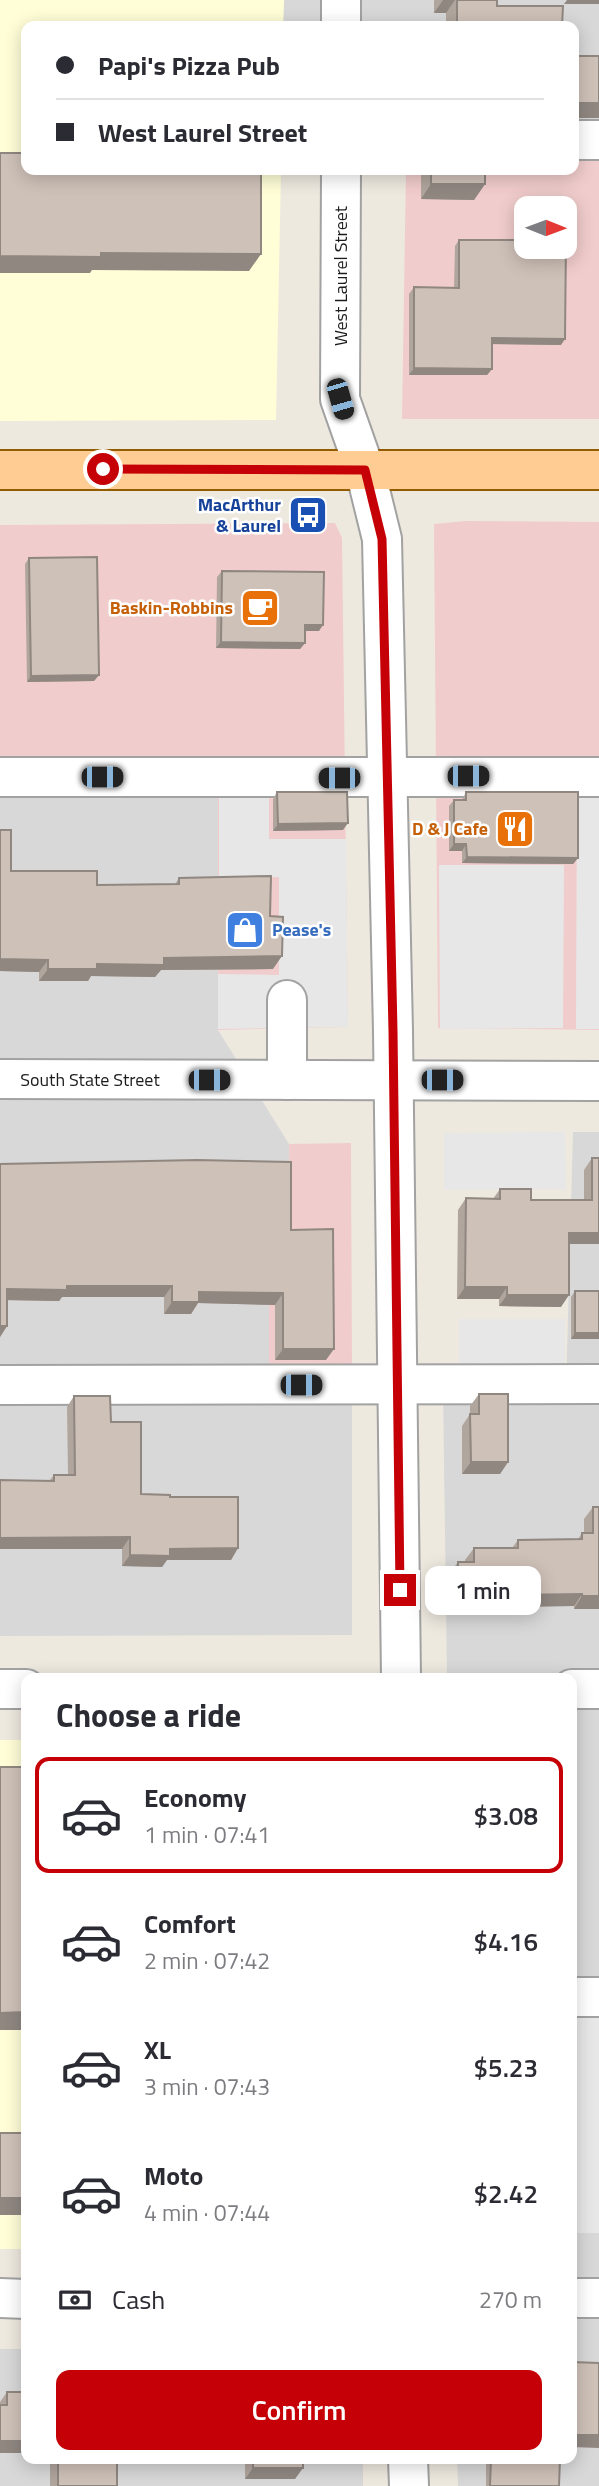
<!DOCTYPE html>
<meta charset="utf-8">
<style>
body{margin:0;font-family:"Titillium Web",sans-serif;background:#f2f2f3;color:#2b2b33;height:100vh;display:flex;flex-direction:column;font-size:26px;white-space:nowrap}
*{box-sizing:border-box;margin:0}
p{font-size:23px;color:#7c7c81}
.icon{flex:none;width:38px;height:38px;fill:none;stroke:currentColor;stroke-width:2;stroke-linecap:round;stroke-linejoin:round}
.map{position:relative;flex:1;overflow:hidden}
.side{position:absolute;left:21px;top:1673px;width:556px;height:791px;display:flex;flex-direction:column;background:#fff;border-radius:14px;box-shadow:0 4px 18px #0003}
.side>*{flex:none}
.banner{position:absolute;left:21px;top:21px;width:558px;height:154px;border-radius:14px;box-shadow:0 4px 18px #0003;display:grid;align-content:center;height:154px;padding:0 35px;background:#fff}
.needle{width:46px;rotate:91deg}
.controls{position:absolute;left:514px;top:196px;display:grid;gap:14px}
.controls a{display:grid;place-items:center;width:63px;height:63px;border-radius:14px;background:#fff;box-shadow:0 4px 18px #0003;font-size:35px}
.end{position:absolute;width:32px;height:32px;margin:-16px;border:9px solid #c60007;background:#fff;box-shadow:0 0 0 4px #fff}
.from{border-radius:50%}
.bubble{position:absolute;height:49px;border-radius:14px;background:#fff;box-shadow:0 4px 18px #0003;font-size:23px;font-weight:600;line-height:49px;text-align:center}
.car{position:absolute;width:21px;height:42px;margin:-21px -10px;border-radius:9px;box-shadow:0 0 5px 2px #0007;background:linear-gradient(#222 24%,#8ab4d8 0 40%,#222 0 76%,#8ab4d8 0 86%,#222 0)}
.banner b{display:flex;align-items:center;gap:24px;height:66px;font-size:26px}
.banner b+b{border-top:2px solid #e1e1e2}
.banner i{width:18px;height:18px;background:#2b2b33}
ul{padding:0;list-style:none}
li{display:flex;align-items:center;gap:21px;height:116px;margin:0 14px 10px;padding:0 21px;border:4px solid transparent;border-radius:14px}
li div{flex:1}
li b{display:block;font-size:26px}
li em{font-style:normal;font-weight:600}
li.selected{border-color:#c60007}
li>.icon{width:63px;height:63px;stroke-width:1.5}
h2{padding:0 35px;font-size:32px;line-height:84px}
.pay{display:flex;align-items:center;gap:18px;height:77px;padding:0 35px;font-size:26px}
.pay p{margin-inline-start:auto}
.button{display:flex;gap:14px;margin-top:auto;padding:14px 35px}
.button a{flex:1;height:80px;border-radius:14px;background:#c60007;color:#fff;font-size:28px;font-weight:600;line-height:80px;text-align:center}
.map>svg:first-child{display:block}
</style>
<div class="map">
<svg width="599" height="2486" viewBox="0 0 599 2486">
<rect width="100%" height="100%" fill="#eee9df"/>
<g fill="#d9d8d8">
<path d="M284,0H599V131H574V26H283Z"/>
<path d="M0,767L218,768V1030L289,1144L290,1244L352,1374V1635L0,1636Z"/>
<path d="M573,1132H599V2486H458L457,2459H572V1678H447L443,1390H566Z"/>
<path d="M0,2349H26V2459H363V2486H0Z"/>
</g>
<g fill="#f1cccc" fill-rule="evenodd">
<path d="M574,131H599V419H402L406,170H574ZM527,208H565V247H527Z"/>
<path d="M466,521L599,522V1030L438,1028L434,524Z"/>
<path d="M335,523L342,538L348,1027L218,1030V768L0,767V525Z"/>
<path d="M351,1143L352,1374H269V1285L290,1244L289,1144Z"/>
</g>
<g fill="#fffed7">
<path d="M0,0H284L283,26H26V170H281L276,420L0,421Z"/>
<rect x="0" y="1740" width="26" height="509"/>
</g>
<g fill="#e7e7e7">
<path d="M219,784L269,786V839H346L348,1027L218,1029V974L279,975V877H219Z"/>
<path d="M577,792H599V1029H576Z"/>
<path d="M439,865H564L563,1028L440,1029Z"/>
<path d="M565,1132L566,1189L444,1190V1133Z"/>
<path d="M459,1319H565V1373L459,1372Z"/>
<rect x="572" y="2011" width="27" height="222"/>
</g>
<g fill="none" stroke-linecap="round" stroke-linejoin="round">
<g stroke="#a2a2a2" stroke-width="42">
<g id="minor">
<path d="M341,0V26"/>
<path d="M574,140H599"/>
<path d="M341,170L340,399L365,470L382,539L393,1031L401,1678"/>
<path d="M0,777H599"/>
<path d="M287,1000V1080"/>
<path d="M0,1079L599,1081"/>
<path d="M0,1385L599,1384"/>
<path d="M0,1689H26"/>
<path d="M572,1689H599"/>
<path d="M572,1997H599"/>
<path d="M0,2298L26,2299"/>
<path d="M572,2298H599"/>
<path d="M408,2459L409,2486"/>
</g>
</g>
<g stroke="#925d00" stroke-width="42">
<path id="major" d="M0,470H599"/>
</g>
<use href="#minor" stroke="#fff" stroke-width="38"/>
<use href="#major" stroke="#ffcd93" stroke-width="38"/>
</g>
<g fill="#b1a69e">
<path d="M434,0H497V6L562,26H446V13H434Z"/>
<path d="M407,170H485V184L474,200L421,199V171Z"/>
<path d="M459,240L561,345L492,344V369L487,375H409V294L414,287L454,288L455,246Z"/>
<path d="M29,558L99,675L94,681L27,682L25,564Z"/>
<path d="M222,571L319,631H305V643L300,649L216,648L217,577Z"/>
<path d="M277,792L343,830L273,831V799Z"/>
<path d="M466,792L578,858L573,864L462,863V851H449V806L454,800H462Z"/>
<path d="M0,830L11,871L97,885L175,884L179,878L270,916L273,969L161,970L155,977L91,976L88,981H39V972L0,971Z"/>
<path d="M592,1158H599V1244H569L561,1307L499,1306V1299H457L458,1210L466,1198L493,1199L500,1189L531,1200H584V1170Z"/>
<path d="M0,1164L291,1230L326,1360H275V1305L198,1303L191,1314H164V1297H62L59,1301L7,1300V1326L0,1337Z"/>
<path d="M575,1291L599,1339H571V1297Z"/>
<path d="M479,1394L508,1462L500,1474H462V1426L470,1414V1406Z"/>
<path d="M74,1396L111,1422L141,1494L170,1497L238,1548L231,1560H167L162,1567L122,1566V1549L49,1481L54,1475H68L67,1407Z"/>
<path d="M593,1507H599V1609H574V1606L505,1607L501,1611H449V1574L458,1562H465V1560L474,1548H512L518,1540L578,1539L582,1533H584V1519Z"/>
<path d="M7,2392H26V2453H0V2402Z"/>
<rect x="50" y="2459" width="67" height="27"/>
<path d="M245,2459H303L295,2479H245Z"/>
<path d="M486,2459H560L559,2486H486Z"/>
</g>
<g fill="#908781">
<path d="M443,0H455L446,13H434Z"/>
<path d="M567,0H599V4H564Z"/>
<rect x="574" y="103" width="25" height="15"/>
<path d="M431,184H485L474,200L421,199Z"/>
<path d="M101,253L261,254L249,271L92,270L90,273H0V256Z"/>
<path d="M492,338L565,339L561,345L488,344Z"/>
<path d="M414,368L492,369L487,375H409Z"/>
<path d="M305,625H323L319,631H300Z"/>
<path d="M221,642L305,643L300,649L216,648Z"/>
<path d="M99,675L94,681L27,682L31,676Z"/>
<path d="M348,823L343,830L273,831L278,824Z"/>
<path d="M454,844H466L462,851H449Z"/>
<path d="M467,857L578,858L573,864L462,863Z"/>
<path d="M282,956L273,969L161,970L155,977L91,976L88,981H39L48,969L164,958Z"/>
<path d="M0,959L48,960L39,972L0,971Z"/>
<path d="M569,1233H599V1244H561Z"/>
<path d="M67,1286H172L164,1297H62L59,1301L0,1300L7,1289Z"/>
<path d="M465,1287H507L499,1299H457Z"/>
<path d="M199,1292L283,1293L275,1305L198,1303L191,1314H164L172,1302Z"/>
<path d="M507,1295H569L561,1307L499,1306Z"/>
<path d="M0,1326H7L0,1337Z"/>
<path d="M575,1333H599V1339H571Z"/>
<path d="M283,1349H334L326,1360H275Z"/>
<path d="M471,1462H508L500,1474H462Z"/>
<path d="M130,1537L122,1549H0V1538Z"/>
<path d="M238,1548L231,1560H167L162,1567L122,1566L130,1555L170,1549Z"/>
<path d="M582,1594L574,1606L505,1607L501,1611H449L458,1599L510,1595Z"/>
<path d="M582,1596H599V1609H574Z"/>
<path d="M26,2012V2030H0V2013Z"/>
<rect x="0" y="2198" width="26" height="17"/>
<path d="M572,2435H599V2448L572,2447Z"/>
<rect x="0" y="2441" width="26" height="12"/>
<path d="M253,2468H303L295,2479H245Z"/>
</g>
<g fill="#cec1b8" stroke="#908781" stroke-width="2">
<path d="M457,0H497V6H563L562,26H457Z"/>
<rect x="574" y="56" width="25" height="47"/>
<path d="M0,153H26V170H261V254L101,253V257L0,256Z"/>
<rect x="431" y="170" width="54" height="14"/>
<path d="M459,240H527V247H565L566,240L565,339L492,338V369L414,368V287L459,288Z"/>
<path d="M97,557L99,675L31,676L29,558Z"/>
<path d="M222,571L324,572L323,625H305V643L221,642Z"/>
<path d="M277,792H347L348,823L278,824Z"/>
<path d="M466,792H578V858L467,857L466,844H454V800H466Z"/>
<path d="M0,830H11V871H97V885L179,884V878L271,876L270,916L283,917L282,956L164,958V965L97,964V969H48V960L0,959Z"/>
<path d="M592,1158H599V1233H569V1295H507V1287H465L466,1198L500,1199V1189H531V1200H592Z"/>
<path d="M197,1160L291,1162V1230L333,1229L334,1349H283V1293L199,1292V1302H172V1286H67V1290L7,1289V1326H0V1164Z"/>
<rect x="575" y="1291" width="24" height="42"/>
<path d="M479,1394H508V1462H471L470,1414H479Z"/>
<path d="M74,1396H110L111,1422H141V1494L170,1495V1497H238V1548L170,1549V1556L130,1555V1537L0,1538V1480L54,1481V1475H75Z"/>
<path d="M593,1507H599V1596H582V1594L510,1595V1599H458V1562H474V1548H518V1540L582,1539V1533H593Z"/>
<path d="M0,1767H26V2012L0,2013Z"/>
<rect x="0" y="2133" width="26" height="65"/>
<path d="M572,2362L599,2363V2435H572Z"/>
<path d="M7,2392H26V2441H0V2405H7Z"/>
<rect x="58" y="2459" width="59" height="27"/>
<rect x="253" y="2459" width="50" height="9"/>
<path d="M491,2459H560L559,2486H490Z"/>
</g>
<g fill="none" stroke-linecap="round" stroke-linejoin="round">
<path stroke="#c60007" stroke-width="9" d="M103,469L365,470L382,539L393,1031L400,1590"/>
</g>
<defs>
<g id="bus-square" transform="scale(2.0125)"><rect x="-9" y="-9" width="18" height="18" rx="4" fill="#1a4fb4" stroke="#fff"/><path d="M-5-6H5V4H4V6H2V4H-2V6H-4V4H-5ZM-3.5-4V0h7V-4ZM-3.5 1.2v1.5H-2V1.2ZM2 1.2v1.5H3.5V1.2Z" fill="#fff"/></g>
<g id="cafe-square" transform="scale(2.0125)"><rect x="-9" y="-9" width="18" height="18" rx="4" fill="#e8710a" stroke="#fff"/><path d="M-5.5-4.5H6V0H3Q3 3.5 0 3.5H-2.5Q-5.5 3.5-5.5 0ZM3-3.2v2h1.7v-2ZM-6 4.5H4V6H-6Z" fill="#fff"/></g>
<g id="restaurant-square" transform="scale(2.0125)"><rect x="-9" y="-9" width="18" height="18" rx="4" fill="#e8710a" stroke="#fff"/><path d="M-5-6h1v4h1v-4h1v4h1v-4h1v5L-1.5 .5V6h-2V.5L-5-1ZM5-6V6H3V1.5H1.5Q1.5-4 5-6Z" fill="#fff"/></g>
<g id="shop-square" transform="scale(2.0125)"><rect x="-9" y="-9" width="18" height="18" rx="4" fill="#3f7fe0" stroke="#fff"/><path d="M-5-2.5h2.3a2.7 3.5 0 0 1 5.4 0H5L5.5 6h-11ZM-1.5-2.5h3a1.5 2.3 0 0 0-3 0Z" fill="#fff"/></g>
</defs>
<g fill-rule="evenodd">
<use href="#bus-square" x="308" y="515"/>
<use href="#cafe-square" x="260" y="608"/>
<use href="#restaurant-square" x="515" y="829"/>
<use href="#shop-square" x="245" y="930"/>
</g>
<g text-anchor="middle" stroke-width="5" stroke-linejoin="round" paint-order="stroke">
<g font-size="18" fill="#1b1b1b" stroke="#fff">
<text transform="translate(341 276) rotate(-90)" y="6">West Laurel Street</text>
<text x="90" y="1086">South State Street</text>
</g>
<g font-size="18" font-weight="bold" fill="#164399" stroke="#fff" text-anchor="end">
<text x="281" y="511">MacArthur<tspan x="281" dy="21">&amp; Laurel</tspan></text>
</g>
<g font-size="18" font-weight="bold" fill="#c56008" stroke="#fff" text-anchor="end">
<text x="233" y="614">Baskin-Robbins</text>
<text x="488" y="835">D &amp; J Cafe</text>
</g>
<g font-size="18" font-weight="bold" fill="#366cbe" stroke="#fff" text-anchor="start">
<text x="272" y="936">Pease's</text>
</g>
</g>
</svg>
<div class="controls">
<a><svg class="needle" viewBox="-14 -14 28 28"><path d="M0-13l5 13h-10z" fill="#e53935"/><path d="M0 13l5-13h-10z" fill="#7c7c81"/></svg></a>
</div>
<i class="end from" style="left:103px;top:469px"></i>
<i class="end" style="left:400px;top:1590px"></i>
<div class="bubble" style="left:425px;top:1566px;width:116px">1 min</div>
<i class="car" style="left:340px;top:399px;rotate:164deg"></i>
<i class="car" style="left:468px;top:776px;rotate:90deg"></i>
<i class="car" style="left:102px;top:777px;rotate:90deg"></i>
<i class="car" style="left:339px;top:778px;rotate:270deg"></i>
<i class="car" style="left:209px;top:1080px;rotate:90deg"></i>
<i class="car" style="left:442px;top:1080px;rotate:90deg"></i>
<i class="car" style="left:301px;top:1385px;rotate:90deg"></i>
<div class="banner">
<b><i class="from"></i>Papi's Pizza Pub</b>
<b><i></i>West Laurel Street</b>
</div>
<section class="side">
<h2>Choose a ride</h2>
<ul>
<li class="selected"><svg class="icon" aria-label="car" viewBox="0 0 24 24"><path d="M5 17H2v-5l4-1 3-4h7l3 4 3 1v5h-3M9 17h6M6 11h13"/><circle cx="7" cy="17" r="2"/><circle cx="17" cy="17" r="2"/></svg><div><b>Economy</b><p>1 min · 07:41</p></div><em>$3.08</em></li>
<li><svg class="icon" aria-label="car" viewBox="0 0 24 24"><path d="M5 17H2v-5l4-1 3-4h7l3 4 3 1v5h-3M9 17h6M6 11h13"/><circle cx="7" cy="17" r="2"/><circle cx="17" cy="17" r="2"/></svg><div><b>Comfort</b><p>2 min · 07:42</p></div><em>$4.16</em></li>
<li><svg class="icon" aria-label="car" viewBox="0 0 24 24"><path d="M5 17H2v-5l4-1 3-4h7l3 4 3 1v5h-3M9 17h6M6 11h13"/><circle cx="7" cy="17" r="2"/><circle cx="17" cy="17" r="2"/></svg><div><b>XL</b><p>3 min · 07:43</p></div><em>$5.23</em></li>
<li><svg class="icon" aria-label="car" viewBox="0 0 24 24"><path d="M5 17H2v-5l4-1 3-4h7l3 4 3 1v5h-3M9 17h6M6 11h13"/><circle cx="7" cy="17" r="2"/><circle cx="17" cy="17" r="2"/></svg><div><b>Moto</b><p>4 min · 07:44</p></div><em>$2.42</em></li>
</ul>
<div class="pay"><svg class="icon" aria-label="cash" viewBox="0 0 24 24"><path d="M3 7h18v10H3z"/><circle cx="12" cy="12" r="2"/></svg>Cash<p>270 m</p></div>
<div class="button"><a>Confirm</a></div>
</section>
</div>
